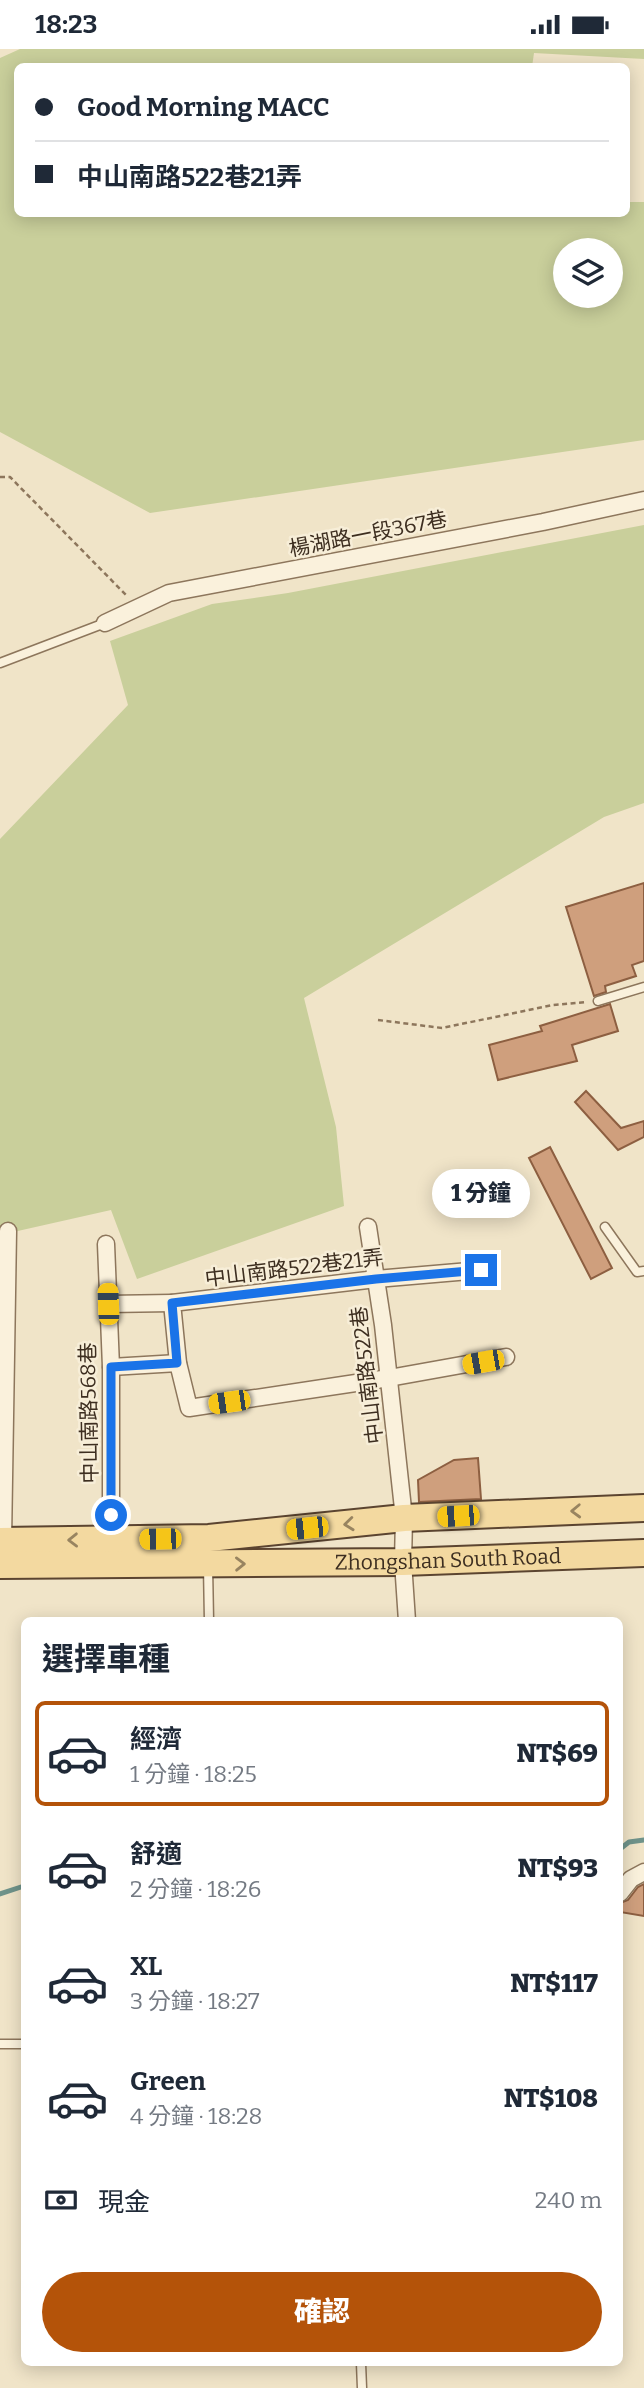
<!DOCTYPE html>
<html lang="zh-TW">
<meta charset="utf-8">
<style>
body{margin:0;font-family:Bitter,"Noto Sans TC",serif;background:#f6f6f7;color:#1f2937;height:100vh;display:flex;flex-direction:column;font-size:26px;white-space:nowrap}
*{box-sizing:border-box;margin:0}
p{font-size:23px;color:#747a83}
.icon{flex:none;width:38px;height:38px;fill:none;stroke:currentColor;stroke-width:2;stroke-linecap:round;stroke-linejoin:round}
.map{position:relative;flex:1;overflow:hidden}
.panel{position:absolute;left:21px;top:1568px;width:602px;height:749px;display:flex;flex-direction:column;background:#fff;border-radius:10px;box-shadow:0 4px 18px #0003}
.panel>*{flex:none}
.guide{position:absolute;left:14px;top:14px;width:616px;height:154px;border-radius:10px;box-shadow:0 4px 18px #0003;display:grid;align-content:center;height:154px;padding:0 21px;background:#fff}
.tools{position:absolute;left:553px;top:189px;display:grid;gap:14px}
.tools a{display:grid;place-items:center;width:70px;height:70px;border-radius:50%;background:#fff;box-shadow:0 4px 18px #0003;font-size:35px}
.end{position:absolute;width:32px;height:32px;margin:-16px;border:9px solid #1a73e8;background:#fff;box-shadow:0 0 0 4px #fff}
.from{border-radius:50%}
.bubble{position:absolute;height:49px;border-radius:24px;background:#fff;box-shadow:0 4px 18px #0003;font-size:23px;font-weight:800;line-height:49px;text-align:center}
.car{position:absolute;width:21px;height:42px;margin:-21px -10px;border-radius:9px;box-shadow:0 0 5px 2px #0007;background:linear-gradient(#f5c518 24%,#345 0 40%,#f5c518 0 76%,#345 0 86%,#f5c518 0)}
.guide b{display:flex;align-items:center;gap:24px;height:66px;font-size:26px}
.guide b+b{border-top:2px solid #e0e1e3}
.guide i{width:18px;height:18px;background:#1f2937}
ul{padding:0;list-style:none}
li{display:flex;align-items:center;gap:21px;height:105px;margin:0 14px 10px;padding:0 7px;border:4px solid transparent;border-radius:10px}
li div{flex:1}
li b{display:block;font-size:26px}
li em{font-style:normal;font-weight:800}
li.selected{border-color:#b45309}
li>.icon{width:63px;height:63px;stroke-width:1.5}
h2{padding:0 21px;font-size:32px;line-height:84px}
.pay{display:flex;align-items:center;gap:18px;height:77px;padding:0 21px;font-size:26px}
.pay p{margin-inline-start:auto}
.primary-button{display:flex;gap:14px;margin-top:auto;padding:14px 21px}
.primary-button a{flex:1;height:80px;border-radius:42px;background:#b45309;color:#fff;font-size:28px;font-weight:800;line-height:80px;text-align:center}
.status{display:flex;justify-content:space-between;align-items:center;height:49px;padding:0 35px;background:#fff;direction:ltr}
.status svg{height:19px;fill:currentColor}
.map>svg:first-child{display:block}
</style>
<div class="status"><b>18:23</b><svg viewBox="0 0 49 12"><path d="M0 12V9h3v3zM5 12V6h3v6zM10 12V3h3v9zM15 12V0h3v12zM26 1h20v11H26zM47 4h2v5h-2z"/></svg></div>
<div class="map">
<svg width="644" height="2339" viewBox="0 0 644 2339">
<rect width="100%" height="100%" fill="#f0e4c8"/>
<g fill="#c9cf9b" fill-rule="evenodd">
<path d="M20,0H644V10L534,4L532,18H18V164H626L627,153H644V391L150,464L0,383V9ZM565,201H611V247H565Z"/>
<path d="M644,476V754L604,768L304,949L336,1078L344,1157L137,1230L111,1161L0,1186V790L128,656L110,592L212,555L288,544Z"/>
</g>
<g fill="none" stroke-linecap="round" stroke-linejoin="round">
<g stroke="#6f938a" stroke-width="5">
<path d="M620,1800L629,1793L644,1791"/>
<path d="M0,1845L24,1837"/>
</g>
</g>
<g fill="#cf9f7d" stroke="#8d5f41" stroke-width="2">
<path d="M644,834V912L632,916L636,927L605,937L606,943L594,947L566,858Z"/>
<path d="M610,955L618,982L572,996L577,1012L498,1031L489,996L542,982L540,977Z"/>
<path d="M586,1042L621,1079L644,1072V1088L618,1101L575,1053Z"/>
<path d="M550,1098L612,1219L591,1230L529,1109Z"/>
<path d="M478,1409L481,1450L419,1453L418,1431L454,1411Z"/>
<path d="M644,1835V1867L620,1863V1854L628,1851L638,1838Z"/>
</g>
<g fill="none" stroke-linecap="round" stroke-linejoin="round">
<g stroke="#8d765c" stroke-width="11">
<g id="service">
<path d="M0,614L105,574"/>
<path d="M598,952L644,938"/>
<path d="M605,1178L637,1223L644,1222"/>
<path d="M208,1517L209,1572"/>
<path d="M0,1995H24"/>
<path d="M361,2314L362,2339"/>
</g>
</g>
<g stroke="#8d765c" stroke-width="19">
<g id="minor">
<path d="M105,574L169,544L543,473L644,451"/>
<path d="M368,1178L383,1276L404,1469L403,1513L407,1572"/>
<path d="M106,1195L111,1318V1491"/>
<path d="M481,1221L376,1230L172,1254L178,1314L189,1359L389,1329L506,1308"/>
<path d="M108,1255L172,1254"/>
<path d="M111,1318L178,1314"/>
<path d="M3,1492L8,1182"/>
<path d="M620,1844L631,1830L644,1823"/>
</g>
</g>
<g stroke="#5b4430" stroke-width="30">
<g id="primary">
<path d="M0,1492L209,1489L404,1469L644,1459"/>
<path id="s1" d="M0,1516L403,1513L644,1504"/>
</g>
</g>
<g stroke="#8d765c" stroke-width="2.5" stroke-dasharray="5 3.5" stroke-linecap="butt">
<path d="M0,428H10L126,546"/>
<path d="M378,971L442,979L553,956L586,953"/>
</g>
<use href="#service" stroke="#faf1dc" stroke-width="8"/>
<use href="#minor" stroke="#faf1dc" stroke-width="16"/>
<use href="#primary" stroke="#f3d9a0" stroke-width="26"/>
</g>
<defs><path id="oneway-chevron" d="M-2-3.5L2.5 0L-2 3.5" fill="none" stroke-width="1.6" stroke-linecap="round" stroke-linejoin="round" transform="scale(1.75)"/></defs>
<g stroke="#988460">
<use href="#oneway-chevron" transform="translate(576 1462) rotate(178)"/>
<use href="#oneway-chevron" transform="translate(349 1475) rotate(174)"/>
<use href="#oneway-chevron" transform="translate(73 1491) rotate(179)"/>
<use href="#oneway-chevron" transform="translate(240 1515) rotate(-1)"/>
</g>
<g fill="none" stroke-linecap="round" stroke-linejoin="round">
<path stroke="#1a73e8" stroke-width="9" d="M111,1466V1318L177,1314L172,1254L376,1230L481,1221"/>
</g>
<g text-anchor="middle" stroke-width="5" stroke-linejoin="round" paint-order="stroke">
<g font-size="21" fill="#3d2e20" stroke="#f7eed8">
<text transform="translate(368 485) rotate(-11)" y="7">楊湖路一段367巷</text>
<text transform="translate(294 1219) rotate(-7)" y="7">中山南路522巷21弄</text>
<text transform="translate(367 1326) rotate(-97)" y="7">中山南路522巷</text>
<text transform="translate(89 1364) rotate(-91)" y="7">中山南路568巷</text>
<text dy="7" stroke="none"><textPath href="#s1" startOffset="448">Zhongshan South Road</textPath></text>
</g>
</g>
</svg>
<div class="tools">
<a><svg class="icon" aria-label="layers" viewBox="0 0 24 24"><path d="M12 4l9 5-9 5-9-5zM3 14l9 5 9-5"/></svg></a>
</div>
<i class="end from" style="left:111px;top:1466px"></i>
<i class="end" style="left:481px;top:1221px"></i>
<div class="bubble" style="left:432px;top:1120px;width:98px">1 分鐘</div>
<i class="car" style="left:108px;top:1255px;rotate:358deg"></i>
<i class="car" style="left:483px;top:1313px;rotate:260deg"></i>
<i class="car" style="left:229px;top:1353px;rotate:262deg"></i>
<i class="car" style="left:458px;top:1467px;rotate:267deg"></i>
<i class="car" style="left:307px;top:1479px;rotate:264deg"></i>
<i class="car" style="left:160px;top:1490px;rotate:269deg"></i>
<div class="guide">
<b><i class="from"></i>Good Morning MACC</b>
<b><i></i>中山南路522巷21弄</b>
</div>
<section class="panel">
<h2>選擇車種</h2>
<ul>
<li class="selected"><svg class="icon" aria-label="car" viewBox="0 0 24 24"><path d="M5 17H2v-5l4-1 3-4h7l3 4 3 1v5h-3M9 17h6M6 11h13"/><circle cx="7" cy="17" r="2"/><circle cx="17" cy="17" r="2"/></svg><div><b>經濟</b><p>1 分鐘 · 18:25</p></div><em>NT$69</em></li>
<li><svg class="icon" aria-label="car" viewBox="0 0 24 24"><path d="M5 17H2v-5l4-1 3-4h7l3 4 3 1v5h-3M9 17h6M6 11h13"/><circle cx="7" cy="17" r="2"/><circle cx="17" cy="17" r="2"/></svg><div><b>舒適</b><p>2 分鐘 · 18:26</p></div><em>NT$93</em></li>
<li><svg class="icon" aria-label="car" viewBox="0 0 24 24"><path d="M5 17H2v-5l4-1 3-4h7l3 4 3 1v5h-3M9 17h6M6 11h13"/><circle cx="7" cy="17" r="2"/><circle cx="17" cy="17" r="2"/></svg><div><b>XL</b><p>3 分鐘 · 18:27</p></div><em>NT$117</em></li>
<li><svg class="icon" aria-label="car" viewBox="0 0 24 24"><path d="M5 17H2v-5l4-1 3-4h7l3 4 3 1v5h-3M9 17h6M6 11h13"/><circle cx="7" cy="17" r="2"/><circle cx="17" cy="17" r="2"/></svg><div><b>Green</b><p>4 分鐘 · 18:28</p></div><em>NT$108</em></li>
</ul>
<div class="pay"><svg class="icon" aria-label="cash" viewBox="0 0 24 24"><path d="M3 7h18v10H3z"/><circle cx="12" cy="12" r="2"/></svg>現金<p>240 m</p></div>
<div class="primary-button"><a>確認</a></div>
</section>
</div>
